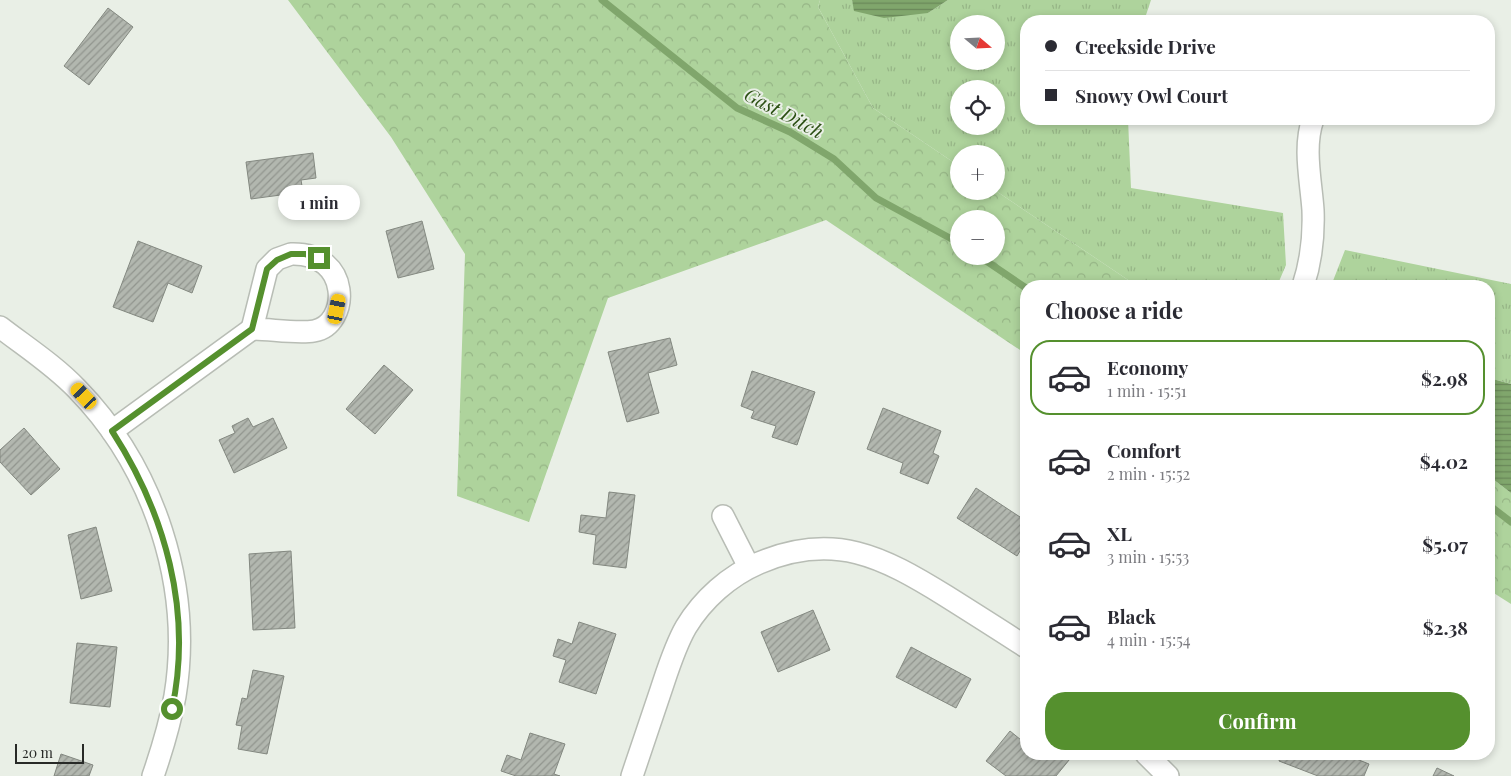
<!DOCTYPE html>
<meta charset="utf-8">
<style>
body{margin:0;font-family:"Playfair Display",serif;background:#f7f7f7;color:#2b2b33;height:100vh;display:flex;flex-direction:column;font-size:19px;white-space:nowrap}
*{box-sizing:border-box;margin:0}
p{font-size:16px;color:#7c7c81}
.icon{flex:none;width:28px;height:28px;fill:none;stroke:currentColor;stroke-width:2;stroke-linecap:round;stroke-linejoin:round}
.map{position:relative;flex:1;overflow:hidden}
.details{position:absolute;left:1020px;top:280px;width:475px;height:480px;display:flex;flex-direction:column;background:#fff;border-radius:20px;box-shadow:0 2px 8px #0003}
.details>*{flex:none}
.hud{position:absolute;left:1020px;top:15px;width:475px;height:110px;border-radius:20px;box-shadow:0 2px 8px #0003;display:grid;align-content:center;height:110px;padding:0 25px;background:#fff}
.needle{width:32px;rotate:109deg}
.controls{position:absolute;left:950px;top:15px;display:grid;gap:10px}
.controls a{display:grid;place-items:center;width:55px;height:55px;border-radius:50%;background:#fff;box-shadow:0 2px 8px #0003;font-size:25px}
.scale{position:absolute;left:15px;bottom:12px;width:69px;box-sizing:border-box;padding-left:5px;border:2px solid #282a27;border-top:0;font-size:14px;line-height:18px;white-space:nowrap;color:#282a27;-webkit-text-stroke:4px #e9efe6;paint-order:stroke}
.end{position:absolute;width:22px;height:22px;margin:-11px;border:6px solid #55902e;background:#fff;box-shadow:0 0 0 2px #fff}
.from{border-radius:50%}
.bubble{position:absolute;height:35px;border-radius:18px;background:#fff;box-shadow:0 2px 8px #0003;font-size:16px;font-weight:700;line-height:35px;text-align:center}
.car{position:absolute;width:15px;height:30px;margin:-15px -8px;border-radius:6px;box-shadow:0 0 4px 1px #0007;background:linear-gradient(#f5c518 24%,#345 0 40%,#f5c518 0 76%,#345 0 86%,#f5c518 0)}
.hud b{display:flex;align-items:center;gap:18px;height:48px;font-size:19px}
.hud b+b{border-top:1px solid #e1e1e2}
.hud i{width:12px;height:12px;background:#2b2b33}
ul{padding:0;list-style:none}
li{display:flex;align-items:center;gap:15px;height:75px;margin:0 10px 8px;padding:0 15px;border:2px solid transparent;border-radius:20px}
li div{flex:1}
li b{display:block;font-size:19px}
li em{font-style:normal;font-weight:700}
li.on{border-color:#55902e}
li>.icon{width:45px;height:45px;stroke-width:1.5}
h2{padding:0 25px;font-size:22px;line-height:60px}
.cta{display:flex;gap:10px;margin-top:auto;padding:10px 25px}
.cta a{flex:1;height:58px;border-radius:20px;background:#55902e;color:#fff;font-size:20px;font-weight:700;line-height:58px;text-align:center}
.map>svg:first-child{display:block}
</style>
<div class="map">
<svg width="1511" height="776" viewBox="0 0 1511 776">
<defs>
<pattern id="grass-tufts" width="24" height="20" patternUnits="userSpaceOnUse" patternTransform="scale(1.25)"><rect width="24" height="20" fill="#aed39c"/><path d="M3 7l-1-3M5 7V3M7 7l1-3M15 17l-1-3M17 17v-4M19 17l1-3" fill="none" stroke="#96b586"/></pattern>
<pattern id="forest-crowns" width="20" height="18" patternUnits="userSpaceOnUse" patternTransform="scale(1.25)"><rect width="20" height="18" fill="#aed39c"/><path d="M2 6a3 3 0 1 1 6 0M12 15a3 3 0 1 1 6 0" fill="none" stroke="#96b586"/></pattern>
<pattern id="water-rules" width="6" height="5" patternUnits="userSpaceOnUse" patternTransform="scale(1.25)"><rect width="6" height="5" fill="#80a66c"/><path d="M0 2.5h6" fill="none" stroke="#698759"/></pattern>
<pattern id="building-hatch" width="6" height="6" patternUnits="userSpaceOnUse" patternTransform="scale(1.25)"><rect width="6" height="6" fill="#b2b7af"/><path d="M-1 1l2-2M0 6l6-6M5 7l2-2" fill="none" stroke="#91958e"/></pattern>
</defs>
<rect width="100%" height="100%" fill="#e9efe6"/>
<g fill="url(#grass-tufts)" fill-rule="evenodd">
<path d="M820,0H852L855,11L928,13L948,0H1151L1144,21H1026V119H1128L1131,188L1283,213L1286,265L1277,286H1137L996,191V154H959V166L873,108L818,7ZM959,24H996V61H959ZM959,89H996V126H959Z"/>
<path d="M1345,250L1511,284V384L1489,378V286H1331Z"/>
</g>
<g fill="url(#forest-crowns)" fill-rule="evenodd">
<path d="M288,0H820L818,7L873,108L959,166V191H996L1137,286H1026V354L826,220L608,298L529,522L457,496L465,254L391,137ZM959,219H996V256H959Z"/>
<path d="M1489,476L1511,493V604L1489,590Z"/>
</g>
<g fill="url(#water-rules)">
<path d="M852,0H948L928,13L884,18L854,11Z"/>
<path d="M1489,378L1511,384V493L1489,476Z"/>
</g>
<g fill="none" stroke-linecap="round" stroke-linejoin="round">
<g stroke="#80a66c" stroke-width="7">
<path d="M602,0L737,108L790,132L834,159L876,198L959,243"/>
<path d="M979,256L1026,288"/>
<path d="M1489,505L1511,522"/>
</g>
</g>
<g fill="url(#building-hatch)" stroke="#838880">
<path d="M108,8L133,27L89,85L64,66Z"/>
<path d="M313,153L316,178L301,180L303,192L251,199L246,162Z"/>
<path d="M422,221L434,269L398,278L386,231Z"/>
<path d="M138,241L202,266L192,293L168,283L153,322L113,307Z"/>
<path d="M670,338L677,365L648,373L659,413L627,422L608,352Z"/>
<path d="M384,365L413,390L375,434L346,409Z"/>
<path d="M752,371L815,392L797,445L772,437L776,426L751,418L754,411L741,406Z"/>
<path d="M883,408L941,431L933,453L939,456L928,484L900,473L903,463L867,449Z"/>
<path d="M248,418L253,427L273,418L287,448L234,473L219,440L235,433L232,426Z"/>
<path d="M24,428L60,469L31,495L0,462V450Z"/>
<path d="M976,488L1020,517L1025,509L1026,510V541L1017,556L957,518Z"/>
<path d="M609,492L635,495L626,568L593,564L596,535L579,532L581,515L606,518Z"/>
<path d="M96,527L112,591L81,599L68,535Z"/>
<path d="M291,551L295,628L253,630L249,554Z"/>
<path d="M813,610L830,650L778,672L761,632Z"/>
<path d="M579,622L616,634L596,694L559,682L566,660L553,656L558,639L572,644Z"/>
<path d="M77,643L117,647L110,707L70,703Z"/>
<path d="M911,647L971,679L956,708L896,677Z"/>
<path d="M253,670L284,676L267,754L238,749L242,726L236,725L242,698L247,699Z"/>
<path d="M1010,731L1026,744V754H1074L1056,776H1006L986,761Z"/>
<path d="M530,733L565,744L554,774L560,776H516L501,771L507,755L521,760Z"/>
<path d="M61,754L93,765L89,776H54Z"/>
<path d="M1281,754H1350L1349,756L1369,764L1364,776H1318L1279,761Z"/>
<path d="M1437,768L1454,776H1433Z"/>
</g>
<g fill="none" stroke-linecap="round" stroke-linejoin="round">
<g stroke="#b8bdb5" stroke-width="24">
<g id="street">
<path d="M291,254C352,252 350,325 314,331C297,334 270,329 252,329L267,269L277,259Z"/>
<path d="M1303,286C1311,262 1314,236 1313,210C1311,181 1303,147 1313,119"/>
<path d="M0,327C26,347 54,365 77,389C154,468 193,586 175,696C170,723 162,750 153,776"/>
<path d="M112,431L252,329"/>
<path d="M723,516L749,567"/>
<path d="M1146,754L1168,776"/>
<path d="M632,776C642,747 651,719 661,690C668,669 675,646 686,627C703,599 729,576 759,563C834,531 883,557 946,596C973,613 1000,630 1026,647"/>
</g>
</g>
<use href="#street" stroke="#fff" stroke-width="21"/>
</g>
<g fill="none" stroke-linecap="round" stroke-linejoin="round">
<path stroke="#55902e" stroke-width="6" d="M172,709C193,611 165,513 112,431L252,329L267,269L277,260L291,254H305L319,258"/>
</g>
<g text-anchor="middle" stroke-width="4" stroke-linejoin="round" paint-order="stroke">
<g font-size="19" font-style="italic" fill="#2c5014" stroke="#e9efe6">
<text transform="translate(784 113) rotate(28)" y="7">Gast Ditch</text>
</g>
</g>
</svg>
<div class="controls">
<a><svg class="needle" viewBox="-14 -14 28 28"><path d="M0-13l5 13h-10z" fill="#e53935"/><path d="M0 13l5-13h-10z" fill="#7c7c81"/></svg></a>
<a><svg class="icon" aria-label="locate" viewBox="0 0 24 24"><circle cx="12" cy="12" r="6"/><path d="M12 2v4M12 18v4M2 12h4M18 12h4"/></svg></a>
<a>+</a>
<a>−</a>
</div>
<div class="scale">20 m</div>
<i class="end from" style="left:172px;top:709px"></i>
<i class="end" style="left:319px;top:258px"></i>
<div class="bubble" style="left:278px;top:185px;width:82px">1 min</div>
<i class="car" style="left:337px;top:309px;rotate:11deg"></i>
<i class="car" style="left:84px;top:396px;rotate:317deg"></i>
<div class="hud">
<b><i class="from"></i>Creekside Drive</b>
<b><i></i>Snowy Owl Court</b>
</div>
<section class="details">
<h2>Choose a ride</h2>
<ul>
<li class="on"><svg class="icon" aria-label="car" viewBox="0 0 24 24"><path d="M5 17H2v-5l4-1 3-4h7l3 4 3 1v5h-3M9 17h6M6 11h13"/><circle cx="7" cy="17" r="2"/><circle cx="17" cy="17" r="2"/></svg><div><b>Economy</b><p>1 min · 15:51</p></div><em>$2.98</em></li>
<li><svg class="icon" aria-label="car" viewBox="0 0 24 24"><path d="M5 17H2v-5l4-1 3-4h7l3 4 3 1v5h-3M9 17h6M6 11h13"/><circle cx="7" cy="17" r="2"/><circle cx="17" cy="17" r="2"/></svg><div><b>Comfort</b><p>2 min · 15:52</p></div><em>$4.02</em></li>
<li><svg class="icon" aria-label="car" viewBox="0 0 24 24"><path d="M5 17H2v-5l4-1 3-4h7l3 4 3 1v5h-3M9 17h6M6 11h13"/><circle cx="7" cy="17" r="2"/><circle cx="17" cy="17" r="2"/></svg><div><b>XL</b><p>3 min · 15:53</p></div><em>$5.07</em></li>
<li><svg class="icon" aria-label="car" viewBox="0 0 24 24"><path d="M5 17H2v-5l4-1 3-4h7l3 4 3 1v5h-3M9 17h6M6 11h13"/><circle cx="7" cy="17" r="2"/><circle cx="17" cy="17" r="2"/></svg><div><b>Black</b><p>4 min · 15:54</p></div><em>$2.38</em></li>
</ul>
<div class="cta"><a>Confirm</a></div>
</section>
</div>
